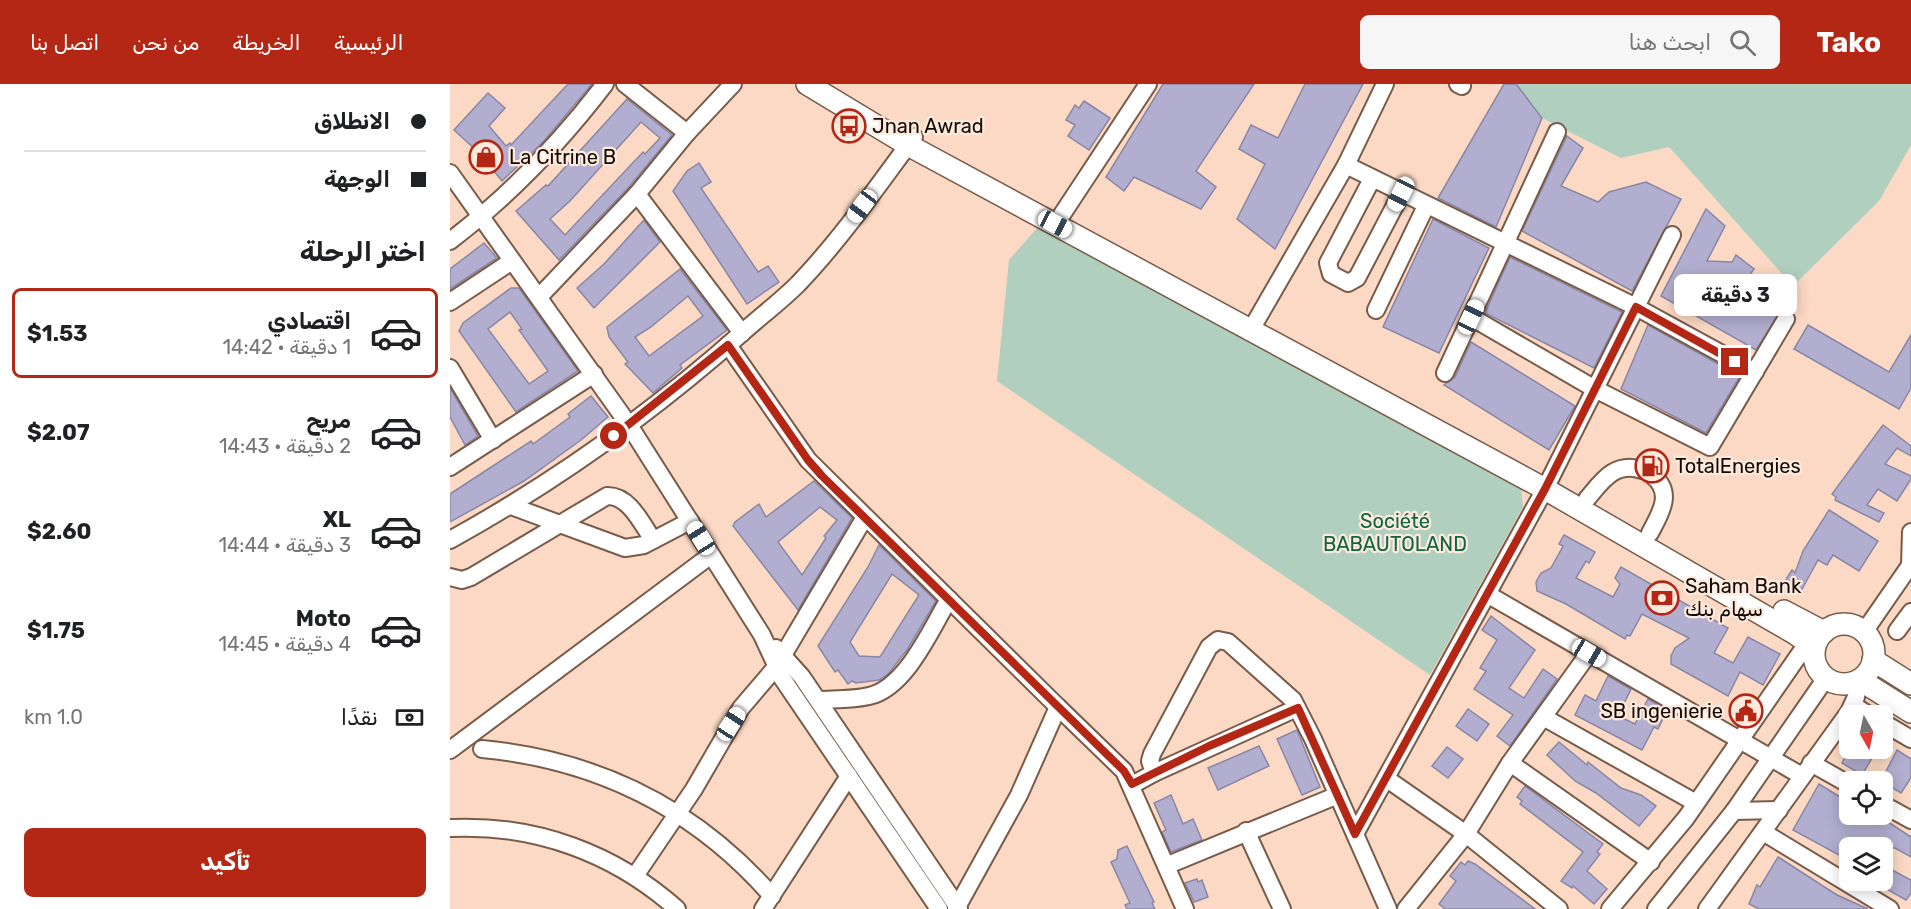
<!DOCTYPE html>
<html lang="ar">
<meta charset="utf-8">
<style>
body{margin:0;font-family:Rubik,Cairo,sans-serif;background:#f6f6f6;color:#202124;direction:rtl;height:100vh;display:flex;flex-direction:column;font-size:22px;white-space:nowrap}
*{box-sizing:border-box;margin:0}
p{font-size:20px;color:#757577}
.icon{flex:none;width:33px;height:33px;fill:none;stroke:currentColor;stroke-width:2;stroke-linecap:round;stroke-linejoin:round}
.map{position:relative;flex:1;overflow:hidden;direction:ltr}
.details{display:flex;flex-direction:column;background:#fff;width:450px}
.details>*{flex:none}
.hud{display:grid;align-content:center;height:132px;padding:0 24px;background:#fff}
.needle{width:39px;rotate:171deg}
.controls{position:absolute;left:1389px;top:621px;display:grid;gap:12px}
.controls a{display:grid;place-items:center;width:54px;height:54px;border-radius:9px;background:#fff;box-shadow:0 3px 15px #0003;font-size:30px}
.end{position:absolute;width:27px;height:27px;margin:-14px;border:8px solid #b42715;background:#fff;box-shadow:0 0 0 3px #fff}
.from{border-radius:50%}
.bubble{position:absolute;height:42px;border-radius:9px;background:#fff;box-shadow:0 3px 15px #0003;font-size:20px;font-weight:700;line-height:42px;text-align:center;direction:rtl}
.car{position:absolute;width:18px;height:36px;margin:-18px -9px;border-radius:8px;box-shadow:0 0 4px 2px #0007;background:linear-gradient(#fff 24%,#345 0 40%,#fff 0 76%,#345 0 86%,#fff 0)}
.hud b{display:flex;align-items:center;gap:21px;height:57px;font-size:22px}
.hud b+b{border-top:2px solid #e0e0e0}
.hud i{width:15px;height:15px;background:#202124}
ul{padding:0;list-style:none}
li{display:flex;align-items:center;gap:18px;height:90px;margin:0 12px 9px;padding:0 12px;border:3px solid transparent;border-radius:9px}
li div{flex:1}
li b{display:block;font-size:22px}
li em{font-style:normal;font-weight:700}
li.current{border-color:#b42715}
li>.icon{width:54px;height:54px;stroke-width:1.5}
h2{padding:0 24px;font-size:27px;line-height:72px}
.pay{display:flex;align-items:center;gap:15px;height:66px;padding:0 24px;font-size:22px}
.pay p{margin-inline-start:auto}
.action{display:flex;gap:12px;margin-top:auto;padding:12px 24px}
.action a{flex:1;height:69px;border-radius:9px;background:#b42715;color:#fff;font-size:24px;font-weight:700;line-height:69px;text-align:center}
header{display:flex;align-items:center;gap:36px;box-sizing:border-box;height:84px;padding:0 30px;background:#b42715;color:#fff}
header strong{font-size:28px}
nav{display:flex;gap:33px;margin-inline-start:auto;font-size:21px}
.search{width:420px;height:54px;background:#f6f6f6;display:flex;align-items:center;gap:15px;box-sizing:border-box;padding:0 21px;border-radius:9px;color:#757577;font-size:22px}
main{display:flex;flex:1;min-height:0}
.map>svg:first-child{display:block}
</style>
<header>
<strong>Tako</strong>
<div class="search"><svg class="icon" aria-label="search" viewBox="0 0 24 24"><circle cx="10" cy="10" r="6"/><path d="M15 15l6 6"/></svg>ابحث هنا</div>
<nav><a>الرئيسية</a><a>الخريطة</a><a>من نحن</a><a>اتصل بنا</a></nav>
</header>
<main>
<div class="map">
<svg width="1461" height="825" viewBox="0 0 1461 825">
<rect width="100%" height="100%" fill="#fbd9c4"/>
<g fill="#b1cfbe">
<path d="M1066,0H1461V61L1429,117L1343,202L1219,63L1171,74L1092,34Z"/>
<path d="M588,143L1071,405L1073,423L980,591L547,297L559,176Z"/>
</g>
<g fill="#b1aecf" stroke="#8986a6" stroke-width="1.5" fill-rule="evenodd">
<path d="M118,0H142L94,57L52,97L28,68L4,46L38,9L55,24L39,42L56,62L60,59L61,61Z"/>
<path d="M713,0H804L746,87L766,103L751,125L684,93L674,107L656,93Z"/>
<path d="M855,0H913L825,165L787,135L815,80L789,65L801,41L828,54Z"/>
<path d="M1054,0H1066L1092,34L1046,143L988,114Z"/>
<path d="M177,15L222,51L179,103L109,176L66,127L96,101L98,102ZM191,38L210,54L195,70L193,68L115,151L100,135L120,117Z"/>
<path d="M634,17L660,34L639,66L618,52L625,41L616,36L625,21L629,24Z"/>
<path d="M1117,52L1133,64L1111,102L1148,118L1159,108L1196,98L1231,115L1182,207L1072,147Z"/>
<path d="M249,79L261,98L251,104L308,188L318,182L329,198L297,220L223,107L237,87Z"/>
<path d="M1256,125L1275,142L1257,177L1282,178L1286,171L1304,185L1297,195L1336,219L1306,266L1211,212Z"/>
<path d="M983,135L1039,164L989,269L933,243Z"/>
<path d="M194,136L210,158L144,224L127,204L154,180Z"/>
<path d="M34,159L47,174L0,205V185Z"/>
<path d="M1060,173L1172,228L1144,284L1035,229Z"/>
<path d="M230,185L277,246L230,281L232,284L203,309L175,280L178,278L159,253L157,243ZM238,212L253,232L199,272L185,253L201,243Z"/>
<path d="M61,204H69L128,287L66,328L9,247L13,239ZM60,228L72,245L69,246L98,287L79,300L38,245Z"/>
<path d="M1198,241L1290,292L1256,349L1171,305Z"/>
<path d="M1358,241L1439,288L1461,251V304L1449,325L1344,265Z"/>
<path d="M1021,258L1125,322L1099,366L994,301L1005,293Z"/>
<path d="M0,304L28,352L15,361L0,333Z"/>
<path d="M141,312L158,333L131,356L74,397L0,438V410L81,357L83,360L120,333L118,330Z"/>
<path d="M1433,341L1461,362V372L1447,364L1435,380L1461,392V395L1447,417L1428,405L1417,421L1434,429L1429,438L1385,416L1386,413L1382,410Z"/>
<path d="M364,397L402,434L348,526L283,442L285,438L309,420L316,433ZM370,423L387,436L374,452L376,454L352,491L328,458Z"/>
<path d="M1379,426L1428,457L1409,487L1383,471L1377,481L1368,476L1351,507L1335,497L1342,486L1345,489L1353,467Z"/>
<path d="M1114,451L1145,468L1139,479L1136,477L1126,494L1163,513L1170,500L1165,494L1171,483L1278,544L1264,569L1283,579L1298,553L1330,570L1313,601L1290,588L1278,612L1221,580V572L1225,564L1239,554L1192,530L1180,552L1177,551L1175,555L1116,520L1087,507L1086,498L1091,489L1101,484L1113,462L1109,460Z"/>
<path d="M429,461L486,517L457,566L438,590L429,596L406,599L402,597L398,600L388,586L385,588L368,562L418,483ZM442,490L469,511L430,573L409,572L400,558Z"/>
<path d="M1041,532L1085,566L1059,604L1074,614L1093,585L1107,595L1060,662L1047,652L1063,631L1024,605L1036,587L1030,584L1047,556L1032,546Z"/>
<path d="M1158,592L1181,605L1168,632L1185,640L1198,615L1217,626L1208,645L1204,643L1192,666L1125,631L1135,611L1146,617Z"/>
<path d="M1018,625L1039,640L1027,657L1006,642Z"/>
<path d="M847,646L870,703L852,711L827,655Z"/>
<path d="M1109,658L1137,681L1138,678L1171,704L1191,711L1206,722L1189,742L1146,709L1125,697L1097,671Z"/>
<path d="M809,662L819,682L768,706L758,684Z"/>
<path d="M997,663L1013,675L998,694L982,682Z"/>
<path d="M1400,664H1428L1412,691L1392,679Z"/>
<path d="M1447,666L1461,675V694L1451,709L1431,697Z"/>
<path d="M1369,700L1400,719V730H1426L1461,753V773L1445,764H1400V777L1343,746Z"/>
<path d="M1075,702L1153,760L1147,768L1150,770L1137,787L1157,805L1144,820L1123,802L1122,804L1111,797L1133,768L1070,720L1072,717L1067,713Z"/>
<path d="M721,711L733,740L743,735L752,756L721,768L712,748L716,746L704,719Z"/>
<path d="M677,762L704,818L702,819L705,825H677L675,821L680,819L661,778L667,775L668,766Z"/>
<path d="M1328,773L1387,811L1418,825H1309L1299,820L1307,801L1310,803Z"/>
<path d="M1018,777L1025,780L1085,825H995L989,820L1006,797L1000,792L1011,778L1015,781Z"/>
<path d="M1442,786L1461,796V809L1456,816L1433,803Z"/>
<path d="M747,795L748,798L752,796L758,813L744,818L735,799Z"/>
</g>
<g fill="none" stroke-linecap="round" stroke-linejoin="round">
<g stroke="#785b49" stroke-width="20">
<g id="minor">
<path d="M175,0L237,49"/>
<path d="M1008,0L1012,2"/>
<path d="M896,81L1186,223L1305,288"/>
<path d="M0,89L179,341L312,551L332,594L489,825"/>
<path d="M922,95L878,179L881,190L898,199L907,194L951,110"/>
<path d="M187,110L292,249"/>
<path d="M611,132L698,0"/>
<path d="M0,157C59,112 110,59 155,0"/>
<path d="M89,213L187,110L237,49L283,0"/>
<path d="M0,218L62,177"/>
<path d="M926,226L976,122"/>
<path d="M1021,233L1145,305L1260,363L1336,235"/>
<path d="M806,237L896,81L935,0"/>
<path d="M278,261L358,376L608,623L569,711L506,825"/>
<path d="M0,284L43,356"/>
<path d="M995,289L1107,48"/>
<path d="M0,383L144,290"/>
<path d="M1137,415C1152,397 1165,377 1192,386"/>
<path d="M61,422L175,464L194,461L240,437"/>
<path d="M1200,449C1210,430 1224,409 1203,392"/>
<path d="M0,456C105,398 203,328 293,248C311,232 331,217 348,200C391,155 427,103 464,53"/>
<path d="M1460,481L1461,448"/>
<path d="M0,493L12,496L21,493L157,412C179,411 192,440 203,456"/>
<path d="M1037,510L1352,692"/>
<path d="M1447,547L1461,528"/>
<path d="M1414,548L1461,480"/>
<path d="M326,564L352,593L509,825"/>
<path d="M368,616C384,615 402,616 419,612C456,604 481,545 499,515"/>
<path d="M1403,621L1420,632"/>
<path d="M608,623L674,687L735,825"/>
<path d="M1095,634L1246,719"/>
<path d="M1432,638L1461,655"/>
<path d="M32,665C147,676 245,724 322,812"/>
<path d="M0,666L261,471"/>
<path d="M1060,679L1201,778"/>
<path d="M1361,679L1400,701"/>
<path d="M704,689L847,624"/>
<path d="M937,695L1016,750L1109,825"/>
<path d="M682,701L704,689L700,677L702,670L759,563L768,556L778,558L843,616L863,655L938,825"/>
<path d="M1432,720L1461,736"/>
<path d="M1284,727L1329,726"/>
<path d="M0,744C85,740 164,769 227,825"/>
<path d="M796,747L832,825"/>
<path d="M1313,748L1440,825"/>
<path d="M905,750L1095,405L1222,151"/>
<path d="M718,781L888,711"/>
<path d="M185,792L244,705L291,624L326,583L415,433"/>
<path d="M313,825L399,692"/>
<path d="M956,825L1016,750L1060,679L1139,569"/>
<path d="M1160,825L1236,734L1358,558"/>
<path d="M1206,825L1284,727L1376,594"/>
<path d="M1257,825L1399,628L1406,613L1408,597"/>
</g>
</g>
<g stroke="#785b49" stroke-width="24">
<g id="major">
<path d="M357,0L458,61L1095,405L1344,549L1364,563"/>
<path d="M1334,527L1374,548"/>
<circle cx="1394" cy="570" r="30"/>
<path d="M1423,576L1461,600"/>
<path d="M1410,596L1461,628"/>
</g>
</g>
<use href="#minor" stroke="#fff" stroke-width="16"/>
<use href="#major" stroke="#fff" stroke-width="21"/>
</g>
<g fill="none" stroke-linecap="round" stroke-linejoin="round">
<path stroke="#b42715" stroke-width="8" d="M164,352L278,261L358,376L372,392L674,687L682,700L759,662L848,624L905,750L1095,405L1186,223L1285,278"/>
</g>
<defs>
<g id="bus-ring" transform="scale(1.725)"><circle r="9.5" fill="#feeadd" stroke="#b42715" stroke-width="1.5"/><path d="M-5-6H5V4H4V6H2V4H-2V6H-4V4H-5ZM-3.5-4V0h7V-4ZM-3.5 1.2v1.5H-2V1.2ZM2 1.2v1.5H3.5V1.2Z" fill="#b42715"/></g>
<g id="shop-ring" transform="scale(1.725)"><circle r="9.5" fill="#feeadd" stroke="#b42715" stroke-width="1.5"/><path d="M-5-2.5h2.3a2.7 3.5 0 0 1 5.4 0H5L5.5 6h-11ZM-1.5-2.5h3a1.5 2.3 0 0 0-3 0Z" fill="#b42715"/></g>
<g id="fuel-ring" transform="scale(1.725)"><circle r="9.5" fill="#feeadd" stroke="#b42715" stroke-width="1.5"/><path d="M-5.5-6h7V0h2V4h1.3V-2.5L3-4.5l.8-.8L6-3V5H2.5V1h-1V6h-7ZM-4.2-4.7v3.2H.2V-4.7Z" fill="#b42715"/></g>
<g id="bank-ring" transform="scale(1.725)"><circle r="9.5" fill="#feeadd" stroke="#b42715" stroke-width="1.5"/><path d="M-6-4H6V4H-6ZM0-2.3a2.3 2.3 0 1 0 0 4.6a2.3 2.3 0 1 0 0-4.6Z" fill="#b42715"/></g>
<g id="civic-ring" transform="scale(1.725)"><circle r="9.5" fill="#feeadd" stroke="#b42715" stroke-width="1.5"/><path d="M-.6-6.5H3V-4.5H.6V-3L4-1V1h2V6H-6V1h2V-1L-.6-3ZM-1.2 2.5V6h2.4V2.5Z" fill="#b42715"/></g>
</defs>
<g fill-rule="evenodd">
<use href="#bus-ring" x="399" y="42"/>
<use href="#shop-ring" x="36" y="73"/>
<use href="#fuel-ring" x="1202" y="382"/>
<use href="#bank-ring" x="1212" y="514"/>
<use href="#civic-ring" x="1296" y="627"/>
</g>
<g text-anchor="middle" stroke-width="4.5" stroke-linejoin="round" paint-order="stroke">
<g font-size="20" fill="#130903" stroke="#feeadd" text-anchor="start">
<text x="422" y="49">Jnan Awrad</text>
<text x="59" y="80">La Citrine B</text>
<text x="1225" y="389">TotalEnergies</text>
<text x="1235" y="509">Saham Bank<tspan x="1235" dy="23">سهام بنك</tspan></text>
<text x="1273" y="634" text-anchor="end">SB ingenierie</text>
</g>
<g font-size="20" fill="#0e6543" stroke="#feeadd">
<text x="945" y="444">Société<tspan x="945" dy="23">BABAUTOLAND</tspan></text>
</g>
</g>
</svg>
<div class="controls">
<a><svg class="needle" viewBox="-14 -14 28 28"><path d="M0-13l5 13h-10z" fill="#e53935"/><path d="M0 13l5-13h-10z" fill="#757577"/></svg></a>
<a><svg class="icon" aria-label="locate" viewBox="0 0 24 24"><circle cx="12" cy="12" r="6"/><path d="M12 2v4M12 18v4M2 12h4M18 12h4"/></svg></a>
<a><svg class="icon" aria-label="layers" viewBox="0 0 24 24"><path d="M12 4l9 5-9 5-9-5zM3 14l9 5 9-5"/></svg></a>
</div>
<i class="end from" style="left:164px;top:352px"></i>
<i class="end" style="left:1285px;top:278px"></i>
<div class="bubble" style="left:1224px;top:190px;width:123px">3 دقيقة</div>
<i class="car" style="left:951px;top:110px;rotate:207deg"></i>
<i class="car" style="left:412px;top:122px;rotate:217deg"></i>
<i class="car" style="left:605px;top:140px;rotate:118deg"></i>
<i class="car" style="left:1021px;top:233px;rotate:25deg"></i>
<i class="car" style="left:251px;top:454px;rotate:328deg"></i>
<i class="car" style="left:1139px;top:569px;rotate:120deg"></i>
<i class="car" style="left:281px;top:640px;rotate:33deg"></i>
</div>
<section class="details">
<div class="hud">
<b><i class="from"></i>الانطلاق</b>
<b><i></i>الوجهة</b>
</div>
<h2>اختر الرحلة</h2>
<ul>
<li class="current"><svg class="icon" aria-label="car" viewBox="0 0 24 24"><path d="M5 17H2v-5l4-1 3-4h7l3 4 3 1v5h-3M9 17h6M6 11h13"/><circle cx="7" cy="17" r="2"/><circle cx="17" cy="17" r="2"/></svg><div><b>اقتصادي</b><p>1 دقيقة · 14:42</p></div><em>$1.53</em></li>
<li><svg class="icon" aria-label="car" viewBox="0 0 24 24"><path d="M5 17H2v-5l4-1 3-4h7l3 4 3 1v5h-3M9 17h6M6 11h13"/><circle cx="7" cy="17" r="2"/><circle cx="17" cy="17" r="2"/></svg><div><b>مريح</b><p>2 دقيقة · 14:43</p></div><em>$2.07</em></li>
<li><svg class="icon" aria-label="car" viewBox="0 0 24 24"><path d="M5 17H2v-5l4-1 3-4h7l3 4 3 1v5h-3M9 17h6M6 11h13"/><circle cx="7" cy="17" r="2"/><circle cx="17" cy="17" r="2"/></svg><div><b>XL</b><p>3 دقيقة · 14:44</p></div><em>$2.60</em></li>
<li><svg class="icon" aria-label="car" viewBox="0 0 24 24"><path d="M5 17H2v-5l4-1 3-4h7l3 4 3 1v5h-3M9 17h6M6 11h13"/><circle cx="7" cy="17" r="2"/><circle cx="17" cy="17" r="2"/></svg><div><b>Moto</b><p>4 دقيقة · 14:45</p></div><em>$1.75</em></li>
</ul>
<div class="pay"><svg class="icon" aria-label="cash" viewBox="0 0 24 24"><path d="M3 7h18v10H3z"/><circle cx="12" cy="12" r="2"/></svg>نقدًا<p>1.0 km</p></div>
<div class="action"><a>تأكيد</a></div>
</section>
</main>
